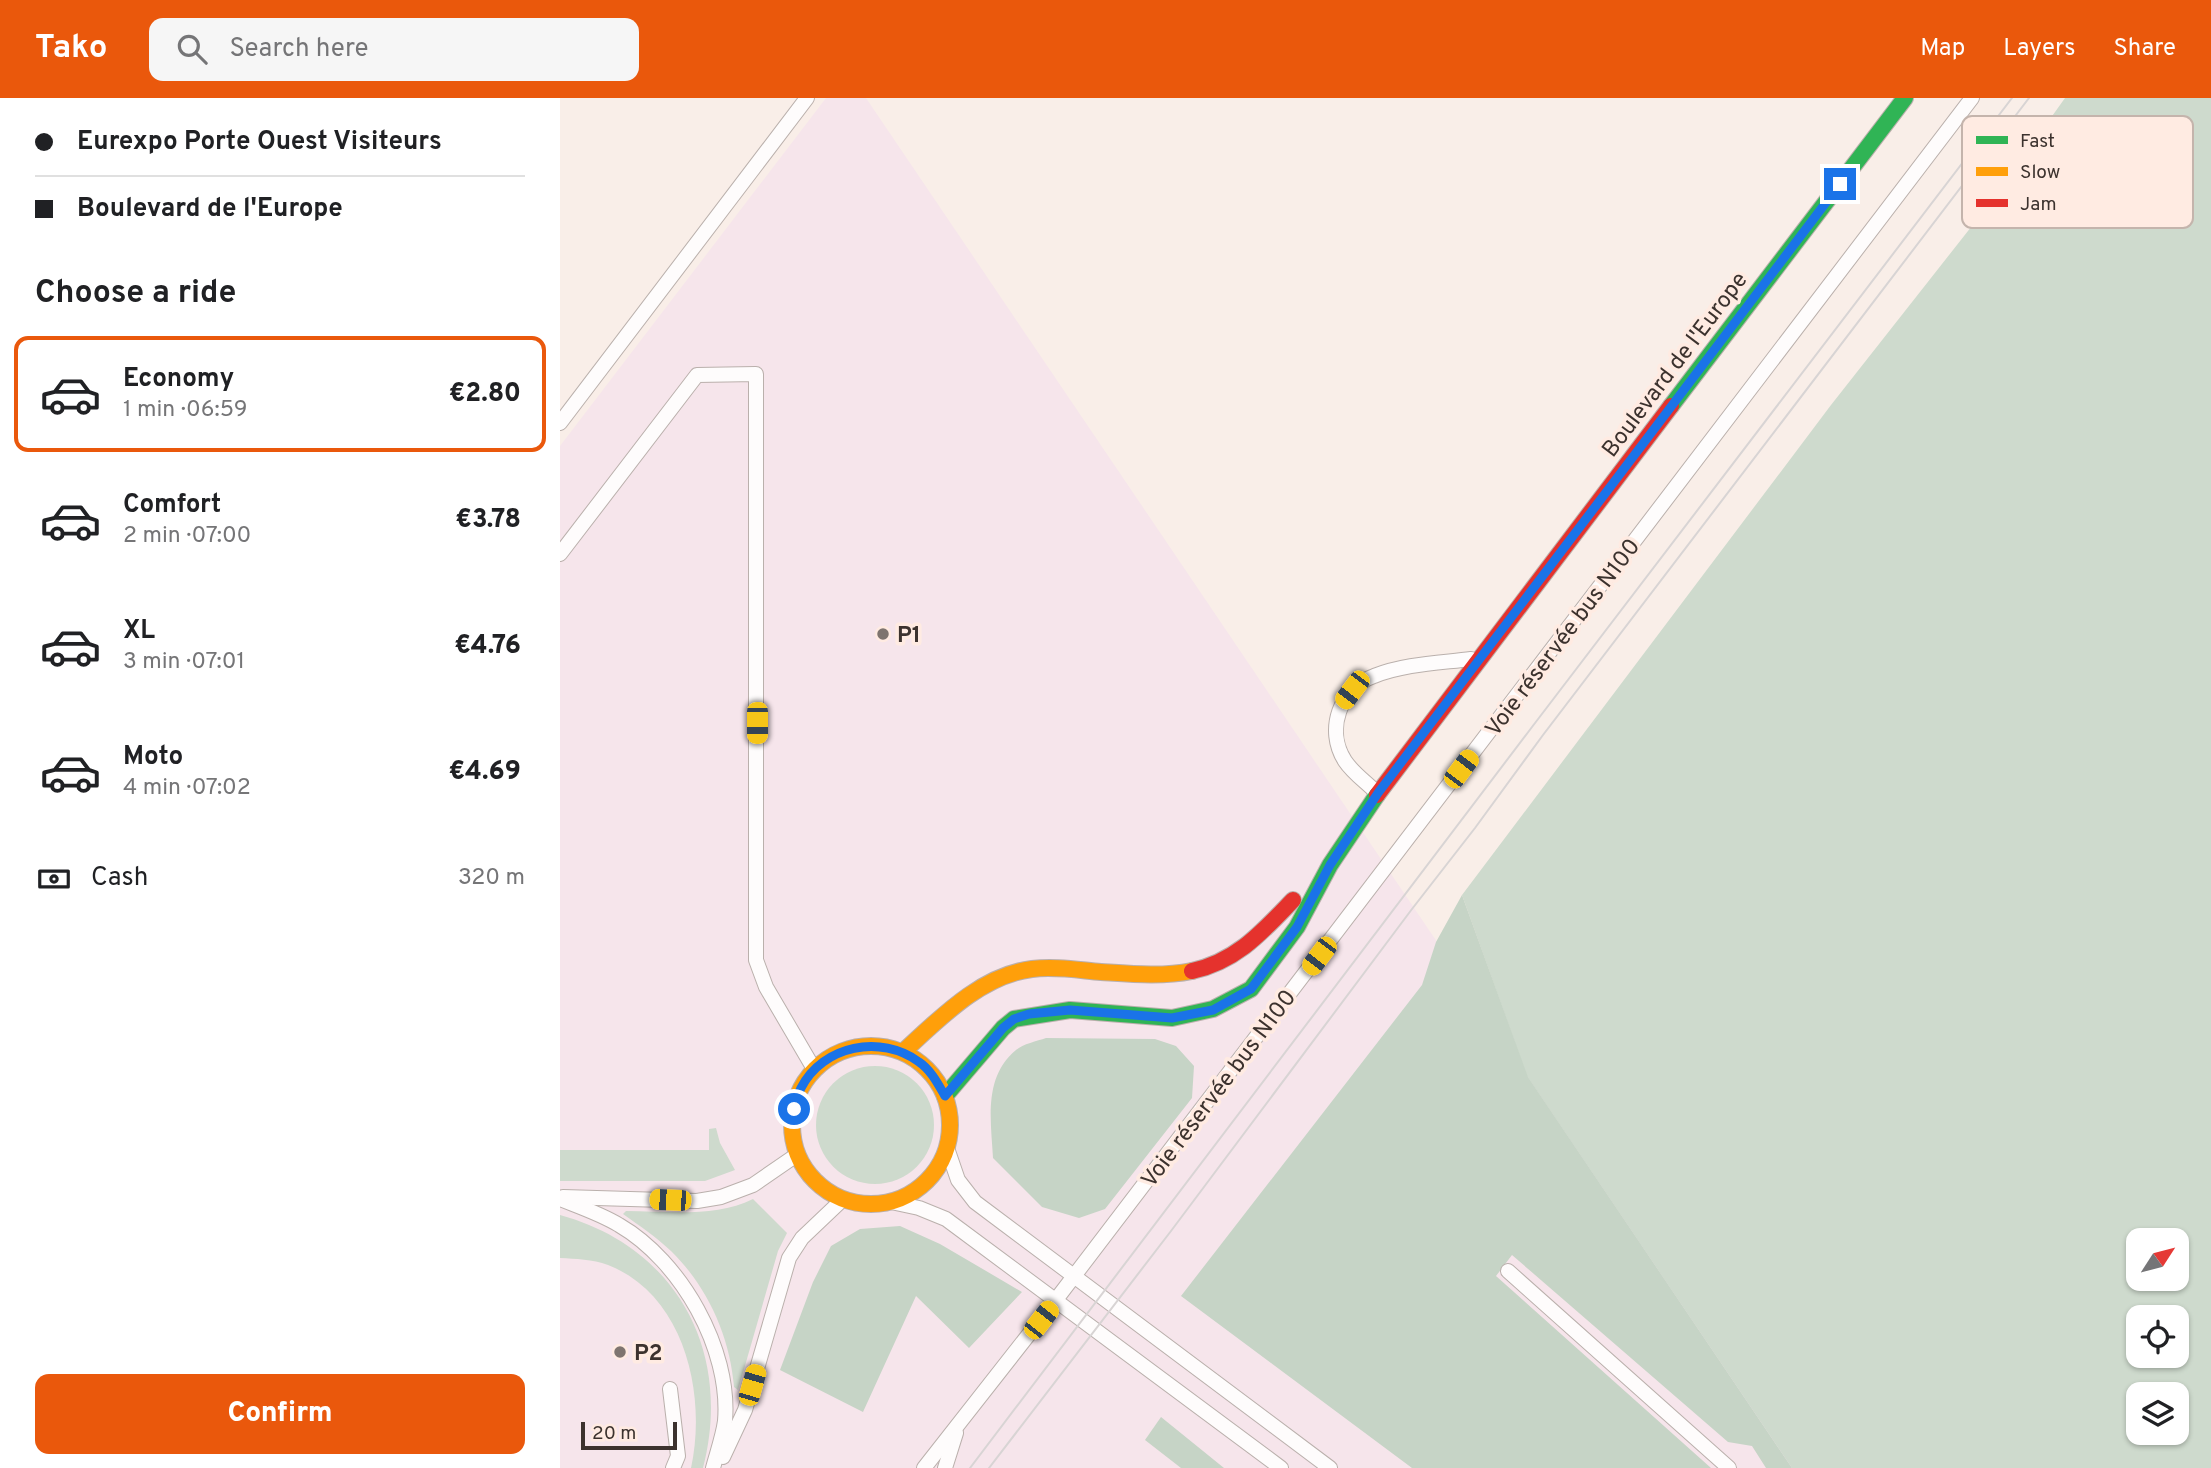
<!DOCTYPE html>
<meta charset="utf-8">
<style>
body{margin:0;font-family:Overpass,sans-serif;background:#f6f6f6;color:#202124;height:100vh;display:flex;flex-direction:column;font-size:26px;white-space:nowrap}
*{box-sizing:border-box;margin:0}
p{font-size:23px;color:#757577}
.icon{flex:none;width:38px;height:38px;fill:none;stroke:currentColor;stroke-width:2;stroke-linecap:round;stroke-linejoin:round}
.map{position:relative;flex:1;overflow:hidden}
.side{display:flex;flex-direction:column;background:#fff;width:560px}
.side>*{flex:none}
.top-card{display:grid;align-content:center;height:154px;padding:0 35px;background:#fff}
.needle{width:46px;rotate:54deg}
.fabs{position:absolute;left:1566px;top:1130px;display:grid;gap:14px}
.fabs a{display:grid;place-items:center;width:63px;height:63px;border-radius:14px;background:#fff;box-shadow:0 2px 5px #0004;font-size:35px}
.scale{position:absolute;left:21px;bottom:18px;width:96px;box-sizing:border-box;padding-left:7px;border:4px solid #3c322e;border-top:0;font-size:19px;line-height:24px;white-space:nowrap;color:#3c322e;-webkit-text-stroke:5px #ffebe2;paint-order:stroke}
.end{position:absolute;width:32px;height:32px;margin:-16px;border:9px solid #1a73e8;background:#fff;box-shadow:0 0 0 4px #fff}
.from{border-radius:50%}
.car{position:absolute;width:21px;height:42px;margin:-21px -10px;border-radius:9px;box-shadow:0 0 5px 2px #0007;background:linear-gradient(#f5c518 24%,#345 0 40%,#f5c518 0 76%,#345 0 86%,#f5c518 0)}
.top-card b{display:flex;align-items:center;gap:24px;height:66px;font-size:26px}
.top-card b+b{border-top:2px solid #e0e0e0}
.top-card i{width:18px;height:18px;background:#202124}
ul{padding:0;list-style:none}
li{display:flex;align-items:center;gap:21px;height:116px;margin:0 14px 10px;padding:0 21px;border:4px solid transparent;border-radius:14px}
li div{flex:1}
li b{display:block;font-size:26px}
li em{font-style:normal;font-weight:800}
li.current{border-color:#ea580c}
li>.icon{width:63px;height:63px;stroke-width:1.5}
h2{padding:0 35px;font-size:32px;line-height:84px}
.pay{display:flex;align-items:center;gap:18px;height:77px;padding:0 35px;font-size:26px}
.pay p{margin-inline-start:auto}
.cta{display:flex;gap:14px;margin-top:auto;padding:14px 35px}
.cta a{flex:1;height:80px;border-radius:14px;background:#ea580c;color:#fff;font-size:28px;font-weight:800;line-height:80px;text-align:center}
header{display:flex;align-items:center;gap:42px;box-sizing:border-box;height:98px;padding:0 35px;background:#ea580c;color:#fff}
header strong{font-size:33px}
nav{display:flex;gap:38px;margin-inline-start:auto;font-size:24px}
.search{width:490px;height:63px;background:#f6f6f6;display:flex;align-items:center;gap:18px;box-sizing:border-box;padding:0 24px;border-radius:14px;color:#757577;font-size:26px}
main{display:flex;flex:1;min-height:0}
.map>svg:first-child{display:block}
</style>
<header>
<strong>Tako</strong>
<div class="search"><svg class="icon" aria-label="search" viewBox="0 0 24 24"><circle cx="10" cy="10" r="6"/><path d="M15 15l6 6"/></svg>Search here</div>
<nav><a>Map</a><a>Layers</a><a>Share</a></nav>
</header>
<main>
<section class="side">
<div class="top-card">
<b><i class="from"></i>Eurexpo Porte Ouest Visiteurs</b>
<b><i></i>Boulevard de l'Europe</b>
</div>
<h2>Choose a ride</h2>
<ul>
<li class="current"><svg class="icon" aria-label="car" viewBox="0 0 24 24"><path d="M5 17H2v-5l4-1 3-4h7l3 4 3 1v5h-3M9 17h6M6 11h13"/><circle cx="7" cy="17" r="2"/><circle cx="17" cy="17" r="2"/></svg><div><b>Economy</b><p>1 min · 06:59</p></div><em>€2.80</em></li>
<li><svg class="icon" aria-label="car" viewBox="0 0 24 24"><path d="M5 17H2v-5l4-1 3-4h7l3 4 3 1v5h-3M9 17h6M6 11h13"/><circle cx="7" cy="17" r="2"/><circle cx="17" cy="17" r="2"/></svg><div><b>Comfort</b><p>2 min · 07:00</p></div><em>€3.78</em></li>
<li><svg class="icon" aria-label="car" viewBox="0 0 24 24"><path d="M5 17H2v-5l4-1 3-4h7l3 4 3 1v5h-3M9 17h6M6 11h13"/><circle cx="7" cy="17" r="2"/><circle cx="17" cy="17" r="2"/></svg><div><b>XL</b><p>3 min · 07:01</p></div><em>€4.76</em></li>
<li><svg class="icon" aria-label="car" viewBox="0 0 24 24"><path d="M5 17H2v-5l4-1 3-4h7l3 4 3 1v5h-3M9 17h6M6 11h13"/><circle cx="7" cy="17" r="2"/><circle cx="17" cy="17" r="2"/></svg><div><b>Moto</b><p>4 min · 07:02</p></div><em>€4.69</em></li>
</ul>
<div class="pay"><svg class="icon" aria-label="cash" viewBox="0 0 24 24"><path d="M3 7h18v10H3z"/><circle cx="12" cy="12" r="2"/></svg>Cash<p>320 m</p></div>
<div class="cta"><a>Confirm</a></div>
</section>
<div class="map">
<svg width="1651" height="1370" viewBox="0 0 1651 1370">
<rect width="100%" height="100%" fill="#f9eee8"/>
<path fill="#f6e5eb" d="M266,0H306L1233,1370H0V348Z"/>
<g fill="#cedacd" fill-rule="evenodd">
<path d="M1505,0H1651V1370H1232L967,978L902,797L1271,307L1430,105ZM1578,1143H1617V1181H1578ZM1578,1220H1617V1258H1578ZM1578,1297H1617V1335H1578Z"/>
<circle cx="315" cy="1027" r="59"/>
<path d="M156,1030L160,1045L175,1072L145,1083H0V1052H149V1031Z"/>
<path d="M193,1101L227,1135L218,1153L178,1292L174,1289C170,1238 147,1188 111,1153C96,1139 80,1128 63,1116L66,1113C107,1113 155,1120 193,1101Z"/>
<path d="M0,1117C117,1149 173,1254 143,1370H131C147,1297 125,1197 48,1167C32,1161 16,1161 0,1160Z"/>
</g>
<g fill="#c6d4c6">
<path d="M902,797L968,979L1232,1370H1206L1192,1348L1168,1344L952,1157L936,1178L1151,1370H852L621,1198L862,887L876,844Z"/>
<path d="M486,940L595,941L616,948L634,968L632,1000L545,1111L519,1120L482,1109L433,1060C431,1023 423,979 456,952C463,946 477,943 486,940Z"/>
<path d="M340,1128L380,1146L462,1194L409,1250L356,1198L303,1314L220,1272L253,1184L271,1148L300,1131Z"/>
<path d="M601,1319L664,1370H621L585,1342Z"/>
</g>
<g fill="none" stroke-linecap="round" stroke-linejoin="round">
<g stroke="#bab0ac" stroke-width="16">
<g id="lane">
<path d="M0,325L247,0"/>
<path d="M0,456L137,277L196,276V862L206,889L254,971"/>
<path d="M816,694C806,684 793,675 785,663C765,632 780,590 814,578C844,566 879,565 911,561"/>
<path d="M387,1050L398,1082L415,1104L770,1370"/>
<path d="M3,1099L137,1103L161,1099L193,1087L238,1056"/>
<path d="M0,1101C20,1109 41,1116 59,1127C121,1163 171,1251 165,1323C163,1338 157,1355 153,1370"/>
<path d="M331,1104L359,1110L386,1121L721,1370"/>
<path d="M948,1173L1169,1370"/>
<path d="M110,1291L118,1358L113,1370"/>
<path d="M163,1359L185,1312L229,1160L242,1140L282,1102"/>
<path d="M364,1370L495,1203L1412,0"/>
<path d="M385,1370L396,1335"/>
</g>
</g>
<g stroke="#bab0ac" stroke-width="18">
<g id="fast">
<path d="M1111,308L1345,0"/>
<path d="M385,998L443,930L454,921L510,912L612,920L653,911L691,891L737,829L770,767L817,697"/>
</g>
</g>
<g stroke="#bab0ac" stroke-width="18">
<g id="slow">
<circle cx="311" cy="1027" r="79"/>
<path d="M343,954C379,921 421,877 472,871C495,868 518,872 541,874C571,876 602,879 632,873"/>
</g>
</g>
<g stroke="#bab0ac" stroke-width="18">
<g id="jam">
<path d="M817,697L1111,308"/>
<path d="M632,873C677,863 702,834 733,802"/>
</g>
</g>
<use href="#lane" stroke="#fefcfc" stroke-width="14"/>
<use href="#fast" stroke="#30b455" stroke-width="16"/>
<use href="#slow" stroke="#ff9f0a" stroke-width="16"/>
<use href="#jam" stroke="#e5322d" stroke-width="16"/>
<g stroke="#d8d4d4" stroke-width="2">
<path d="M410,1370L972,629L1452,0"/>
<path d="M429,1370L611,1133L852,811L915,730L983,637L1469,0"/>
</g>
</g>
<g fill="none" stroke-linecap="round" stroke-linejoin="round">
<path stroke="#1a73e8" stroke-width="9" d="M234,1011C236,1004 238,996 241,990C263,947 321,936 359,964C371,972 378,986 385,998L443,930L454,921L469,916L510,912L612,920L653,912L691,891L737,829L770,767L818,695L1280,86"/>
</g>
<g fill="#7e746f" stroke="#ffebe2" stroke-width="2.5">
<circle cx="323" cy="536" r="7"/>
<circle cx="60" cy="1254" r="7"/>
</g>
<g text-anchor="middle" stroke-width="7" stroke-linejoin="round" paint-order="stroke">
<g font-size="23" fill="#3c322e" stroke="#ffebe2">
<text transform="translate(1114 266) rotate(-53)" y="8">Boulevard de l'Europe</text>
<text transform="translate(1002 539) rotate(-53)" y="8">Voie réservée bus N100</text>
<text transform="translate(658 990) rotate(-53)" y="8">Voie réservée bus N100</text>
</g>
<g font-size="23" font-weight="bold" fill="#3c322e" stroke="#ffebe2" text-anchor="start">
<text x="337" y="544">P1</text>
<text x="74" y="1262">P2</text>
</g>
</g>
<rect x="1402" y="18" width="231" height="112" rx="10" fill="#ffebe2" stroke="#c4b4ac" stroke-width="2"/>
<rect x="1416" y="38" width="32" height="8" fill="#30b455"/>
<rect x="1416" y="69" width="32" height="9" fill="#ff9f0a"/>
<rect x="1416" y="101" width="32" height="8" fill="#e5322d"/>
<g font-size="19" fill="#3c322e">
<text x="1460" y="49">Fast</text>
<text x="1460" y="80">Slow</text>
<text x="1460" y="112">Jam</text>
</g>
</svg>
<div class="fabs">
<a><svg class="needle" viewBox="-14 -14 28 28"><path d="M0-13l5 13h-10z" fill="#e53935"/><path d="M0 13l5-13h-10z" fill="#757577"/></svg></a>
<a><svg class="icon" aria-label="locate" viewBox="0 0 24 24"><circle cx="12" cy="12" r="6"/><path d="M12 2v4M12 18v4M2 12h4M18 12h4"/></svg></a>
<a><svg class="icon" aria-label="layers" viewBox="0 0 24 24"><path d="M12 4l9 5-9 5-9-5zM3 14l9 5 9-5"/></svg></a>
</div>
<div class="scale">20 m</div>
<i class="end from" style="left:234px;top:1011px"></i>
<i class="end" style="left:1280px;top:86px"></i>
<i class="car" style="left:792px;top:592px;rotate:217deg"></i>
<i class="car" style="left:197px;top:625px;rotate:180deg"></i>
<i class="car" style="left:901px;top:671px;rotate:37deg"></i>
<i class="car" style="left:759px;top:858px;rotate:217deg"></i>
<i class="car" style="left:110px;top:1102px;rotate:272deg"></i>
<i class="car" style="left:481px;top:1222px;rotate:38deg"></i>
<i class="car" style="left:192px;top:1287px;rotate:16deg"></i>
</div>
</main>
